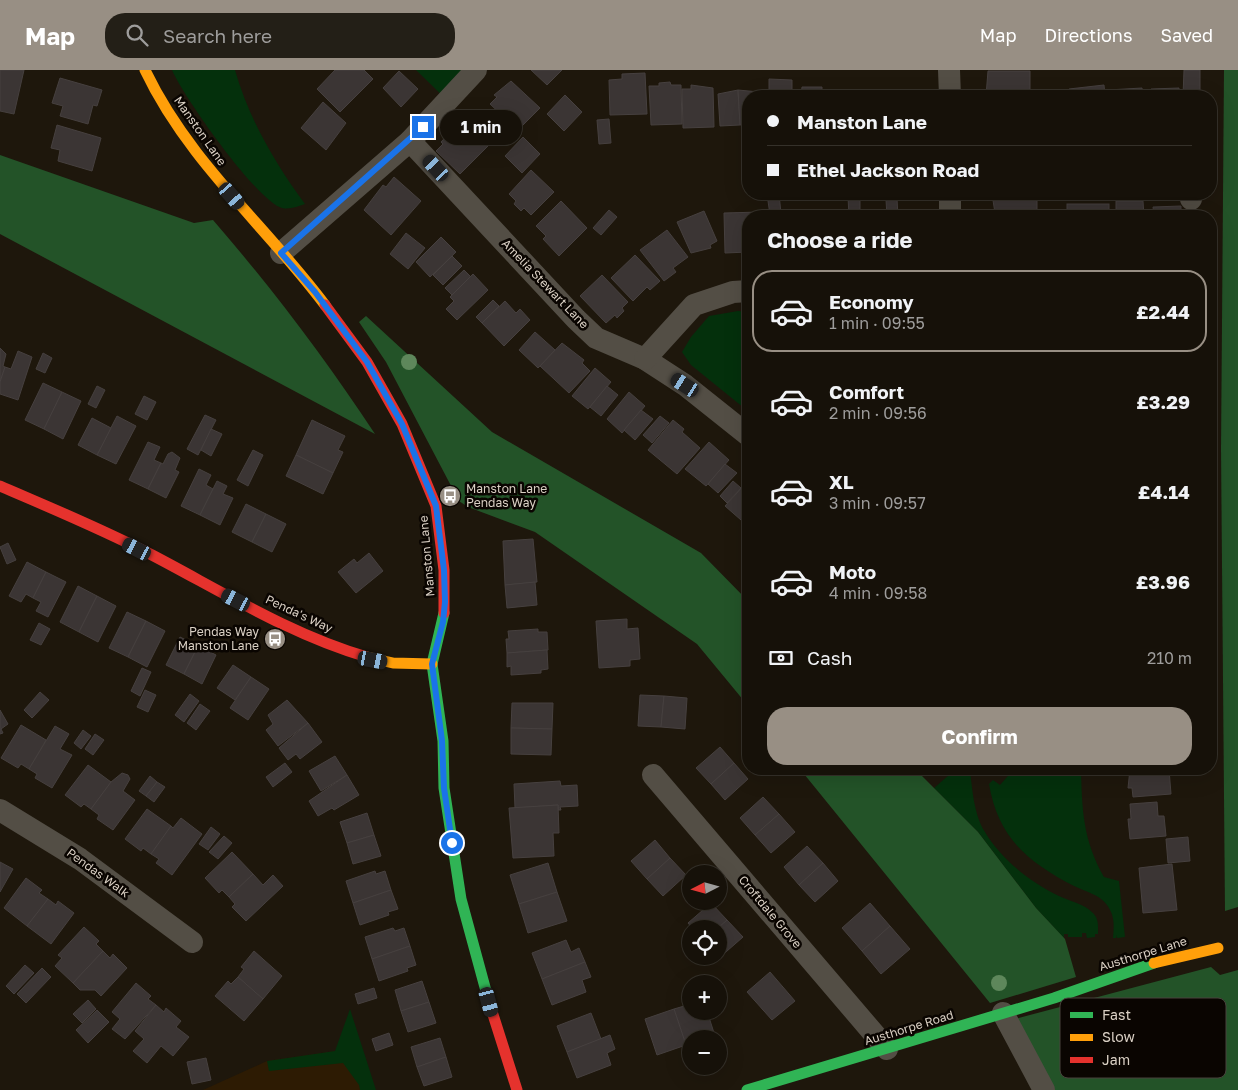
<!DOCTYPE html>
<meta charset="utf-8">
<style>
body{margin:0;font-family:"Golos Text",sans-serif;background:#231f17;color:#f1f3f6;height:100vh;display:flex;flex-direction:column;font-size:19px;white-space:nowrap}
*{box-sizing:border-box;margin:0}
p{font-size:16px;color:#9e9d9c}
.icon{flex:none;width:28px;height:28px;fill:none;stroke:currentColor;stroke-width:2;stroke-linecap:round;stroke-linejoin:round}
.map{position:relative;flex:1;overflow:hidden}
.drawer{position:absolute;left:742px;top:140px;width:475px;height:565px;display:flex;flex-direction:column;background:#161109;border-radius:20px;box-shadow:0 5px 20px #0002,0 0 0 1px #35312a}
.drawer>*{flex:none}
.hud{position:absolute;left:742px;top:20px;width:475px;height:110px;border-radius:20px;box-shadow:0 5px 20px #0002,0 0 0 1px #35312a;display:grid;align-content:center;height:110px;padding:0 25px;background:#161109}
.needle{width:32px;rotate:264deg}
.tools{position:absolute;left:682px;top:795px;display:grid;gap:10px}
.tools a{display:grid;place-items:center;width:45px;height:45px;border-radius:50%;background:#161109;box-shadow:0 5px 20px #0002,0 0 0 1px #35312a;font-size:25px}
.end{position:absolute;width:22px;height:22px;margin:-11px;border:6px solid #1a73e8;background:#fff;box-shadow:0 0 0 2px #fff}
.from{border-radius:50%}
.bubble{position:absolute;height:35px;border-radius:18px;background:#161109;box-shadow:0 5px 20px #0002,0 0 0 1px #35312a;font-size:16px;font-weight:700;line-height:35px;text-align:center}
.car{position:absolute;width:15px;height:30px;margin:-15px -8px;border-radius:6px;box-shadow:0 0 4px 1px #0007;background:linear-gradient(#222 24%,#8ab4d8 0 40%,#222 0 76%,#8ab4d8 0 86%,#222 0)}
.hud b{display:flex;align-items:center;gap:18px;height:48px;font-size:19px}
.hud b+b{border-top:1px solid #35312a}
.hud i{width:12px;height:12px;background:#f1f3f6}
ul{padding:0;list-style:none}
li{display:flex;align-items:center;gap:15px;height:82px;margin:0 10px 8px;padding:0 15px;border:2px solid transparent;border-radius:20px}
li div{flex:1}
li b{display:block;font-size:19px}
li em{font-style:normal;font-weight:700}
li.active{border-color:#988f84}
li>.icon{width:45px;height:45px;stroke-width:1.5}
h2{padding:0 25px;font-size:22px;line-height:60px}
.pay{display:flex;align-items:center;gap:12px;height:55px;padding:0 25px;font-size:19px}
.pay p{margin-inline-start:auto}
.primary-button{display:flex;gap:10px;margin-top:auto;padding:10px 25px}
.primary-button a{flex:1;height:58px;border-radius:20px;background:#988f84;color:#fff;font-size:20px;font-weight:700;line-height:58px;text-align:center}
header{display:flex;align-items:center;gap:30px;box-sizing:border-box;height:70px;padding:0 25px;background:#988f84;color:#fff}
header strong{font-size:24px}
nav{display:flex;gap:28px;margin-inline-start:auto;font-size:18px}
.search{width:350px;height:45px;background:#231f17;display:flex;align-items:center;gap:12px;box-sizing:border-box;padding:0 18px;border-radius:20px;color:#9e9d9c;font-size:19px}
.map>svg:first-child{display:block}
</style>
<header>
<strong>Map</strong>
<div class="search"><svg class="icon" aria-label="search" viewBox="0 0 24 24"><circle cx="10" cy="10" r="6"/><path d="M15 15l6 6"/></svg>Search here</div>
<nav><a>Map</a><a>Directions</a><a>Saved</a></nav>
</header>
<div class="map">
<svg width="1238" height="1020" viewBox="0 0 1238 1020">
<rect width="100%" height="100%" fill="#1e170c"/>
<path fill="#2d1b03" d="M356,978L364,1020H203L267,991Z"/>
<g fill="#04300c">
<path d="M172,0H235C249,49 275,93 305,134C298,136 290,140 282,138C257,131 183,26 172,0Z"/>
<path d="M416,0H476L448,31Z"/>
<path d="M738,241L749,242V342L691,295L682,282L691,267L709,246Z"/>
<path d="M956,699H970C972,718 974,745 985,762C1001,789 1030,812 1059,826C1069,831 1085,834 1093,843C1099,849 1098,856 1098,864H1095V867L1087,868L1086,863H1082V867H1068V864H1064V868L1036,838L978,762L934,718Z"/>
<path d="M1014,699H1081C1082,740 1083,770 1104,807L1119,811L1125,867L1117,868V865L1116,868H1113C1114,856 1115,846 1107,835C1099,824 1086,822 1074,816C1028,792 998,768 989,714L993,710L1000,715Z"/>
<path d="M350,939L376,1020H360L359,1015L343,993L269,1001L267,991L335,981Z"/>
</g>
<g fill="#235328">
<path d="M1224,0H1238V837L1225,841L1221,379Z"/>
<path d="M0,85L194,153L213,150C272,218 326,290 375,364L0,164Z"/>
<path d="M366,246L492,362L701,483L749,532V637L697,574L535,462L468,437L459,431L386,292L359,252Z"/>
<path d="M800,699H915L978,762L1036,838L1065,869L1076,907L990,933Z"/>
<path d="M1211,897L1220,905L1238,900V1020H1051L1011,950Z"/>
</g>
<g fill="#3b3534" stroke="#46403f">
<path d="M0,0H24L14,44L0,41Z"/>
<path d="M335,0H364L373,9L340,42L317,19Z"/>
<path d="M531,0H562L547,15Z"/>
<path d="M1184,0H1200V26H1183Z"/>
<path d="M399,1L418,19L401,37L383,18Z"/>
<path d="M988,1H1030V25L986,26Z"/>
<path d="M645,3L647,44L610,45L609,10L622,9V4Z"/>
<path d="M60,8L102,20L97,36L93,35L88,54L60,46L63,36L52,33Z"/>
<path d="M769,9L792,10V26H769Z"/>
<path d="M511,11L540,38L518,60L490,34L497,27L494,25Z"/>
<path d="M670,12L671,15H681L682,54L651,55L649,16H659V13Z"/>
<path d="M691,15L713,18L714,57L683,58L682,19H691Z"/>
<path d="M1104,15L1105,26H1069V19Z"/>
<path d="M802,17H822V26H801Z"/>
<path d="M1142,18L1143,26H1126L1125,19Z"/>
<path d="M1179,18V26H1151V19Z"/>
<path d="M1125,19L1126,26H1109L1108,20Z"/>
<path d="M738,20L740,55L720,56L718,24Z"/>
<path d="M738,20L759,22V26H749V54L740,55Z"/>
<path d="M565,25L582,42L564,61L547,44Z"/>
<path d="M323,32L346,53L326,80L301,58Z"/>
<path d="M469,48L493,71L460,104L436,81L443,74L441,72L460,52L463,54Z"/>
<path d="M609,49L611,73L599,74L597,50Z"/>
<path d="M57,55L101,68L92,101L58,91L60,80L51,78Z"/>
<path d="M523,67L540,84L522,103L505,86Z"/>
<path d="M531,100L554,122L531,145L524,138L521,141L514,134L516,131L509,124Z"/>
<path d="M394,107L421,131L391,165L364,140L383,115L386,117Z"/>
<path d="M767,124H779L781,143L770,145Z"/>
<path d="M992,124H1037V143H995Z"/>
<path d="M860,126V146H849L848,127Z"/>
<path d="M897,129L898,146H887L886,130Z"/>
<path d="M561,131L587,158L559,186L543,169L546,166L536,156Z"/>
<path d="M1116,131H1143L1144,146H1116Z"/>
<rect x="1067" y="134" width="42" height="12"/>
<path d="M1181,136V146H1154L1153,137Z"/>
<path d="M609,140L617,147L601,165L593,158Z"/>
<path d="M704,141L717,171L710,175L711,178L691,183L677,152Z"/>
<path d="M761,142V146H749L748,182L725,183L724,143Z"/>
<rect x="992" y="144" width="46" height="2"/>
<path d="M667,160L688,187L673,198L676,202L664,211L640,180Z"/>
<path d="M406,163L425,178L408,199L390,184Z"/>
<path d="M441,167L456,182L430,207L416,192Z"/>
<path d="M635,185L660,211L650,220L647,217L633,231L611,208Z"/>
<path d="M452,186L462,196L443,215L433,205Z"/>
<path d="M464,200L471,207L452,225L445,218Z"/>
<path d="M473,204L488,220L457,250L446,239L454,231L450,227Z"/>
<path d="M602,205L628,232L622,238L624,241L617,248L615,245L606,253L580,226Z"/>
<path d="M493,230L499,236L482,253L476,247Z"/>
<path d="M505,231L516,243L520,239L530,250L504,276L482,253Z"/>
<path d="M535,262L555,280L538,298L519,280Z"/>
<path d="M562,273L584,290L582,293L590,301L569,323L540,296Z"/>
<path d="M0,278L6,284L3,296L5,297L0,312Z"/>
<path d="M18,281L32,287L18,330L0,324V312L5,297L11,299Z"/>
<path d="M43,283L52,288L45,303L36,299Z"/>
<path d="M595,298L611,312L588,339L572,326Z"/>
<path d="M43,313L62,322L44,359L25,350Z"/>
<path d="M97,316L105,320L96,338L88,334Z"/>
<path d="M607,316L618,325L601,346L590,337Z"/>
<path d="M62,322L81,331L63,369L44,359Z"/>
<path d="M629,322L645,336L622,363L607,349Z"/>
<path d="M144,326L156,332L147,350L135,344Z"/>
<path d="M641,340L653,349L635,370L624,360Z"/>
<path d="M205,345L216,350L198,385L187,379Z"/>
<path d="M117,346L136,356L116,394L97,385Z"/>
<path d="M660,346L669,353L652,373L643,365Z"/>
<path d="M92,348L111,358L97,385L78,375Z"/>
<path d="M312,350L345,366L338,380L343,382L333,403L296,385Z"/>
<path d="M673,350L684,359L682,362L700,378L677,404L648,380Z"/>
<path d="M211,359L222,364L211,386L201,380Z"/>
<path d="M148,372L160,377L154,390L161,393L148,419L129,410Z"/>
<path d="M709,372L729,390L706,416L685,399Z"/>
<path d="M253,380L263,385L248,416L237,410Z"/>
<path d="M172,382L180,388L175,400L179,402L166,428L148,419L161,393L163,394L168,384Z"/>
<path d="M296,385L333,403L323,424L286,406Z"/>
<path d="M725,394L737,403L718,423L708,414Z"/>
<path d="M199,399L211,405L206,415L213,419L200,445L181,436Z"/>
<path d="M749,410V457L725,436Z"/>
<path d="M217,411L227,416L223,424L233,428L220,455L200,445Z"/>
<path d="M733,411L741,418L727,433L720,426Z"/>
<path d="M246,434L266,444L252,472L232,462Z"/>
<path d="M266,444L286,454L272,482L252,472Z"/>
<path d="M533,469L537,512L505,515L503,471Z"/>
<path d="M8,473L16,490L7,494L0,477Z"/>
<path d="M369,483L383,501L356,523L338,502L354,489L357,493Z"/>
<path d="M27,492L46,502L33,528L26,524L21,532L9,526Z"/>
<path d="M46,502L66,512L48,547L36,541L41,532L33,528Z"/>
<path d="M535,512L537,535L507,538L505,515Z"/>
<path d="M78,516L97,526L79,562L60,552Z"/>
<path d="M97,526L116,536L98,572L79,562Z"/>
<path d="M127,542L146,551L128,587L109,578Z"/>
<path d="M627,549V559L638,558L640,589L630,590V596L599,598L596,551Z"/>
<path d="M146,551L165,561L147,597L128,587Z"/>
<path d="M39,553L50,559L41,575L30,570Z"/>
<path d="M538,559V562H547L548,580L507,583L506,569H509L508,561Z"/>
<path d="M180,567L198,576L184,604L166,595Z"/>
<path d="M198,576L216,585L202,614L184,604Z"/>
<path d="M547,580L548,599L541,600V603L511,605V596L507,597V583Z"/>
<path d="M233,595L251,607L235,630L217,618Z"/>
<path d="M142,598L151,602L140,626L131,621Z"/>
<path d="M251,607L269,619L248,650L230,638Z"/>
<path d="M145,620L156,625L148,642L137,637Z"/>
<path d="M40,622L49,630L32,648L24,640Z"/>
<path d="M190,624L199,631L184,652L175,645Z"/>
<path d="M640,625L664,626L661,657L638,656Z"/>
<path d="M664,626L687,628L685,659L661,657Z"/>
<path d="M287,630L308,653L278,676L266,660L273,654L268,645Z"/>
<path d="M512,633H553L552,659L511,658Z"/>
<path d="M200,634L210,641L196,660L187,653Z"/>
<path d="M0,640L8,654L1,659L3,663L0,664Z"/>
<path d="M308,653L322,672L300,689L296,684L288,690L279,678Z"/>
<path d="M21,655L46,670L29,699L21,694L18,698L1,688Z"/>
<path d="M55,656L69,664L60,679L72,685L52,718L35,708L37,704L29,699Z"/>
<path d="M511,658L552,659L551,685L511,684Z"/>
<path d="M83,660L91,666L81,679L74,673Z"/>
<path d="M95,664L104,670L93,685L85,679Z"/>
<path d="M720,677L734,693L711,714L696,698Z"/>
<path d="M335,686L347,705L321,721L309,701Z"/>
<path d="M285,693L292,702L273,717L266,707Z"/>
<path d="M734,693L748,709L725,730L711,714Z"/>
<path d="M88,695L111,712L91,739L84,734L81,737L65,725Z"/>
<path d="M1130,699H1169L1171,724L1133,727L1132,718H1128Z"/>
<path d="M122,703L128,705L130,709L123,721L135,730L113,760L97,749L99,745L91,739L111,712Z"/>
<path d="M347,705L359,725L334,740L332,738L318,746L309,731Z"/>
<path d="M150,706L157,712L146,726L139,721Z"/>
<path d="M560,711L561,716L577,715L578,736L560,737L561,740H558V735L515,738L514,714Z"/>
<path d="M157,712L165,717L154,732L146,726Z"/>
<path d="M763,727L779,744L755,765L740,748Z"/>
<path d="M1157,732L1158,746H1164L1166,766L1130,769L1128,749H1131L1130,734Z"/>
<path d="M558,735L559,763H553L554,786L513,788L509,738Z"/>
<path d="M147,739L171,756L151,784L143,778L141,781L125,769Z"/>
<path d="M367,743L374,765L347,773L340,752Z"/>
<path d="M779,744L795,762L771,783L755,765Z"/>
<path d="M181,748L202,764L172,805L156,793L159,789L151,784L171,756L173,758Z"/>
<path d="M211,757L220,764L208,780L199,774Z"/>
<path d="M374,765L381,786L353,794L347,773Z"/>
<path d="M224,766L232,773L218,789L209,782Z"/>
<path d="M1188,767L1190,791L1168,793L1166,769Z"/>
<path d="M655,770L670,788L647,809L631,791Z"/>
<path d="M807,776L823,793L799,815L784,797Z"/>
<path d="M232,782L253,804L229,827L222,820L219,823L205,808Z"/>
<path d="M670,788L686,805L663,826L647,809Z"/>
<path d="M0,792L13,799L0,822Z"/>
<path d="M548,793L557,822L519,834L510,805Z"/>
<path d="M823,793L838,811L815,832L799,815Z"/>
<path d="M1172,794L1177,840L1143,843L1139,798Z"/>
<path d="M375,801L376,804L385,801L391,820L353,833L346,811Z"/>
<path d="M253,804L263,815L273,805L283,816L246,851L232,837L235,834L229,827Z"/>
<path d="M26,808L42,820L39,823L48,829L27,856L4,838Z"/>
<path d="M391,820L398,839L388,842L389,845L360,855L353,833Z"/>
<path d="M557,822L567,851L528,863L519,834Z"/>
<path d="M48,829L56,835L58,831L74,843L51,874L27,856Z"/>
<path d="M711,833L727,850L717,859H693L688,853Z"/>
<path d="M870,833L890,856L862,881L842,858Z"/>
<path d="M727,850L743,867L719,888L717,886V859Z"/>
<path d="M890,856L910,879L881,904L862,881Z"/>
<path d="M84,857L99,871L96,874L103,881L73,913L55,896L62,888L58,885Z"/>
<path d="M393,858L395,861L404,858L410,876L372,889L365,867Z"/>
<path d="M566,870L571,882L579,878L585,892L542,909L532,883Z"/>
<path d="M410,876L416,895L407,898L408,901L379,911L372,889Z"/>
<path d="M103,881L110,888L113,884L127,898L101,926L95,920H80L73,913Z"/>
<path d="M254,881L282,906L263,929L238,907L244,899L241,897Z"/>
<path d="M585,892L591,907L582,910L586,922L552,935L542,909Z"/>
<path d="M25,895L34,903L14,924L6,916Z"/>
<path d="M42,898L51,907L26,933L17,924Z"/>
<path d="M770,902L795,931L772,950L747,922Z"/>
<path d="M238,907L263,929L244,951L215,926L228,911L231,914Z"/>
<path d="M422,911L429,932L401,941L395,920Z"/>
<path d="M136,913L151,926L148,929L156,935L125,969L112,959L120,949L112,942Z"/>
<path d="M374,918L377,928L358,934L355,924Z"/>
<path d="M88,930L96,939L82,953L73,944Z"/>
<path d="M429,932L436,953L408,962L401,941Z"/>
<path d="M691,934V941H707L715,966L706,969H691V973L686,975L674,939Z"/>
<path d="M156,935L164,942L166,938L181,951L176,957L189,967L173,986L161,976L147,993L133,981L144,969L135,961Z"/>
<path d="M674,939L686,975L657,985L645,949Z"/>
<path d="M97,940L109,952L88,973L76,960Z"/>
<path d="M591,943L601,969L567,982L557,956Z"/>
<path d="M389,963L393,975L376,981L372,969Z"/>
<path d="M610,965L615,979L607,983L611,995L577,1008L567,982Z"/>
<path d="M440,968L446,987L417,997L411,977Z"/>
<path d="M446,987L452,1007L424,1016L417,997Z"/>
<path d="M206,988L211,1010L192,1014L187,992Z"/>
</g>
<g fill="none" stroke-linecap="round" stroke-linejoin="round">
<g stroke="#534e45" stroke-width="22">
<path d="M949,0L950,26"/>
<path d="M410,71L576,249L596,268L645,289L685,315L749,366"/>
<path d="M1191,129V124"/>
<path d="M950,146V124"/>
<path d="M281,183L410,71L476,0"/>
<path d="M645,289L694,235L733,222L749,221"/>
<path d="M653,705L887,979"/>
<path d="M0,740L80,789L192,872"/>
<path d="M1003,943L1044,1020"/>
</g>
<g stroke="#30b455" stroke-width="11">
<path d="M444,543L432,594L443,671L444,718L461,829L489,932"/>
<path d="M747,1020L1054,928L1154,893"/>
</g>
<g stroke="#ff9f0a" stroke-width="11">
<path d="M145,0C188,91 266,156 325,235"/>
<path d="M367,587L393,593L432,594"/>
<path d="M1154,893L1218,878"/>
</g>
<g stroke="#e5322d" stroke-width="11">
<path d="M325,235L367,292L402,354L436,436L444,500V543"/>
<path d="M0,416C51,438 102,459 152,485C221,521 291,565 367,587"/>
<path d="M489,932L517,1020"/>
</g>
</g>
<g fill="#5e875b">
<circle cx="409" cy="292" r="8"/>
<circle cx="999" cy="913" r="8"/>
</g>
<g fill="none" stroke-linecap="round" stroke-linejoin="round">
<path stroke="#1a73e8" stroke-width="6" d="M423,57L281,183L315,222L367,292L402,354L436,436L444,500L445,532L443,552L432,594L442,671L444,718L452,773"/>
</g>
<defs>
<g id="bus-disc" transform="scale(1.125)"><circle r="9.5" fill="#988f84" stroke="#0a0501"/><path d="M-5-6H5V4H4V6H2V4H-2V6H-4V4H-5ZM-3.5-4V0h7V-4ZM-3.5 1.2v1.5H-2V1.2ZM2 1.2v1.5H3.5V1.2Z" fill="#fff"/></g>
</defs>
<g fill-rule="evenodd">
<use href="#bus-disc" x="450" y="426"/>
<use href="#bus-disc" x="275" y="569"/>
</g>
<g text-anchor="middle" stroke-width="5" stroke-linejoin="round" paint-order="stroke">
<g font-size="12" fill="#dad0c4" stroke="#0a0501">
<text transform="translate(200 61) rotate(55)" y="4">Manston Lane</text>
<text transform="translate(545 214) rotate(46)" y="4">Amelia Stewart Lane</text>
<text transform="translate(427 486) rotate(-95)" y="4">Manston Lane</text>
<text transform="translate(299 544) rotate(25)" y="4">Penda's Way</text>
<text transform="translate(98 803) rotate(36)" y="4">Pendas Walk</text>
<text transform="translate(770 842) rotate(50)" y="4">Croftdale Grove</text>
<text transform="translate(1143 884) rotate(-17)" y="4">Austhorpe Lane</text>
<text transform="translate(909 958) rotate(-17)" y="4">Austhorpe Road</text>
</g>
<g font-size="12" fill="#dad0c4" stroke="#0a0501" text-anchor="start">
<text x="466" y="423">Manston Lane<tspan x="466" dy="14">Pendas Way</tspan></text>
<text x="259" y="566" text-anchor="end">Pendas Way<tspan x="259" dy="14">Manston Lane</tspan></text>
</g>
</g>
<rect x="1060" y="928" width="166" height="80" rx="8" fill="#0a0501" stroke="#48423c" stroke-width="1"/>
<rect x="1070" y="942" width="23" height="6" fill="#30b455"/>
<rect x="1070" y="964" width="23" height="7" fill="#ff9f0a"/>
<rect x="1070" y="987" width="23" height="6" fill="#e5322d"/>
<g font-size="14" fill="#dad0c4">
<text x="1102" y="950">Fast</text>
<text x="1102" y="972">Slow</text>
<text x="1102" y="995">Jam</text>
</g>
</svg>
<div class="tools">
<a><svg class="needle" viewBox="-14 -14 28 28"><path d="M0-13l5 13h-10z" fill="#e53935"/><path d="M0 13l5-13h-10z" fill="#9e9d9c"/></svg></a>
<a><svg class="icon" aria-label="locate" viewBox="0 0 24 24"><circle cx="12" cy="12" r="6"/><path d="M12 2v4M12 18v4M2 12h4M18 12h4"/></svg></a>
<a>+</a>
<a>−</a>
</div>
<i class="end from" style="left:452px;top:773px"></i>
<i class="end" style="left:423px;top:57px"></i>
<div class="bubble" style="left:440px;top:40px;width:82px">1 min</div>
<i class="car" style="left:436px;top:98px;rotate:317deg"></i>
<i class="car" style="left:232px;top:126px;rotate:139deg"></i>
<i class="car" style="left:685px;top:315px;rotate:303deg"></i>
<i class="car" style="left:137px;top:479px;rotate:297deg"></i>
<i class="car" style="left:236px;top:530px;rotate:297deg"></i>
<i class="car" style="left:373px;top:590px;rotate:101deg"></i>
<i class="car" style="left:489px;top:932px;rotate:165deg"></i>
<div class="hud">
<b><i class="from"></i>Manston Lane</b>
<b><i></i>Ethel Jackson Road</b>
</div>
<section class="drawer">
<h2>Choose a ride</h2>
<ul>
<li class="active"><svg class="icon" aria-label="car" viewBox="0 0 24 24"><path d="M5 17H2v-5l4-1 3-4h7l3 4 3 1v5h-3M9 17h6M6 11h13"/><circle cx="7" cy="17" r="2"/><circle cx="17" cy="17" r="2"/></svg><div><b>Economy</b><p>1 min · 09:55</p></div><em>£2.44</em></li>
<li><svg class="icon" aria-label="car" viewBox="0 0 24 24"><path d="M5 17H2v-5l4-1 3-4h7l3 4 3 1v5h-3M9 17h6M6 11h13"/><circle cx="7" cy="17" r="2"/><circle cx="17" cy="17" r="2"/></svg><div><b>Comfort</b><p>2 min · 09:56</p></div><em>£3.29</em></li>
<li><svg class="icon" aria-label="car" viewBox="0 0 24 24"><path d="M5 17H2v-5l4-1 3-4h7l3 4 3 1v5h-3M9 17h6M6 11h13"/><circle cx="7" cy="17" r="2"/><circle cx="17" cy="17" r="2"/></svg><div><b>XL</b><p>3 min · 09:57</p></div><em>£4.14</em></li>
<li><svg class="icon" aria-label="car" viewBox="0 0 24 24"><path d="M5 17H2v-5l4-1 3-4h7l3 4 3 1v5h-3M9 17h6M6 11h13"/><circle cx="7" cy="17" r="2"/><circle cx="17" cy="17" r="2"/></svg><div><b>Moto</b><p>4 min · 09:58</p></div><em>£3.96</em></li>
</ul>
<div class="pay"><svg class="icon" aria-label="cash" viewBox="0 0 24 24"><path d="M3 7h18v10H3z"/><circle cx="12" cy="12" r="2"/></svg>Cash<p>210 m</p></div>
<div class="primary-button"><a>Confirm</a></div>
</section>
</div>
